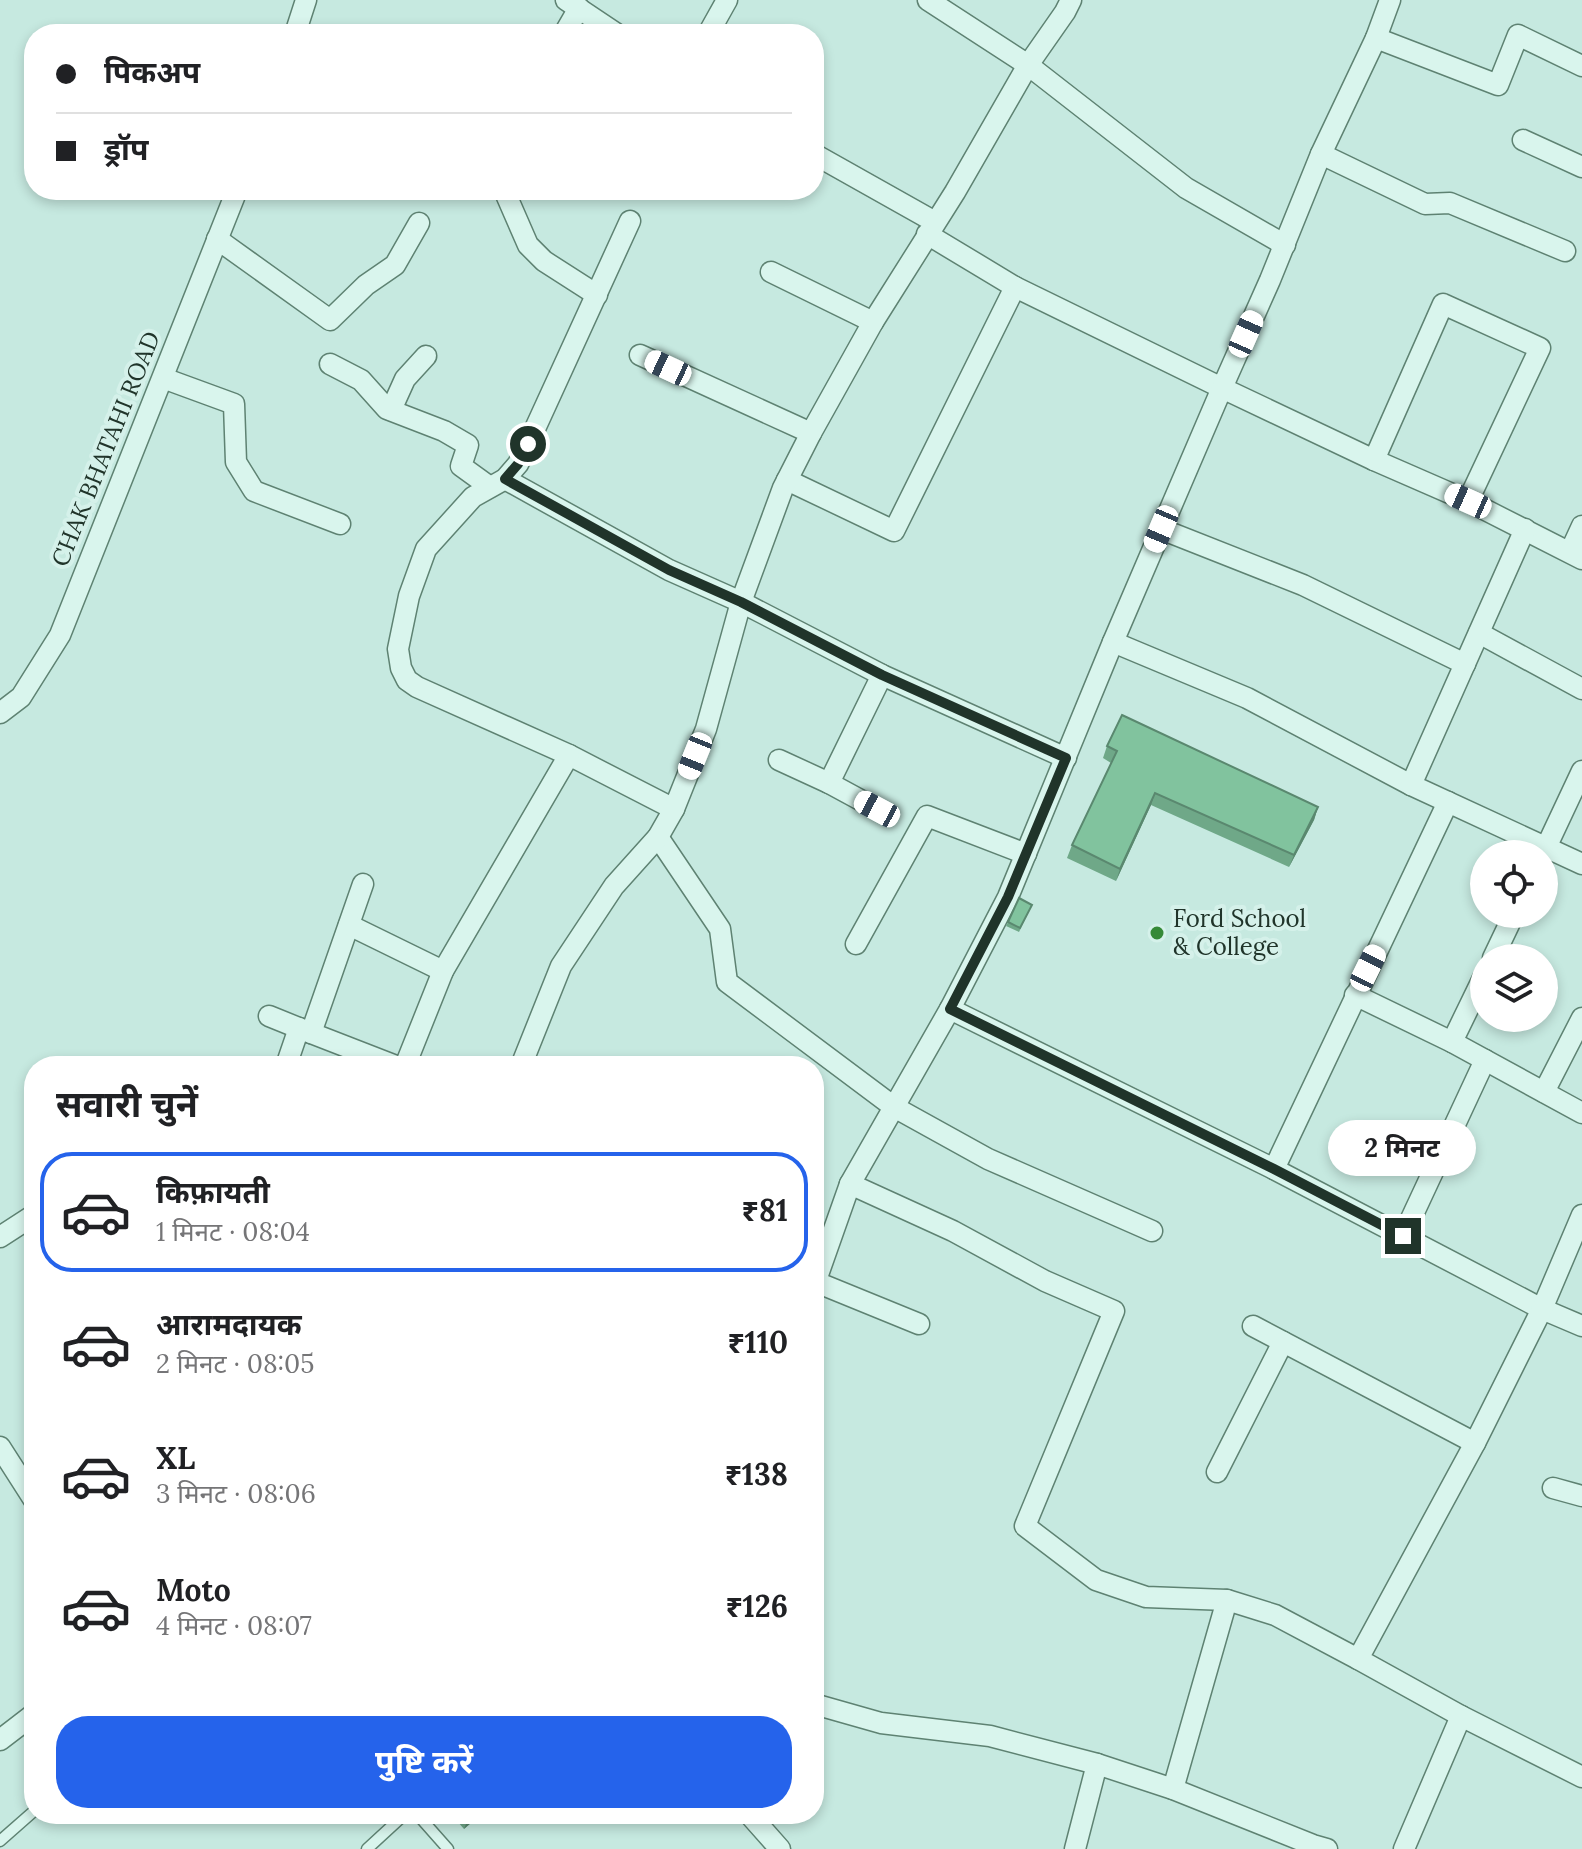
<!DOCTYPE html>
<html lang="hi">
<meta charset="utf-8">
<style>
body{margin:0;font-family:Lora,"Noto Sans Devanagari",serif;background:#f6f6f6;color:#202124;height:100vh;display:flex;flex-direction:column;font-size:30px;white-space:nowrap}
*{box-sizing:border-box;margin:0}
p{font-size:26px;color:#757577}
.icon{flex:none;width:44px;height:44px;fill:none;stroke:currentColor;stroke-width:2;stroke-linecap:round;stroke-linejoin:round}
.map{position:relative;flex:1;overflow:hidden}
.drawer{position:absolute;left:24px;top:1056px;width:800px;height:768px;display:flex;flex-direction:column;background:#fff;border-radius:32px;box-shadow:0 4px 12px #0003}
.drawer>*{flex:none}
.guide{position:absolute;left:24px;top:24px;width:800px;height:176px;border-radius:32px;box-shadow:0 4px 12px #0003;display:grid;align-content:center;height:176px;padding:0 32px;background:#fff}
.controls{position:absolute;left:1470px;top:840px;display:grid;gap:16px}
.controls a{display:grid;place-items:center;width:88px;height:88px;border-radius:50%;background:#fff;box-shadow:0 4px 12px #0003;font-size:40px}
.end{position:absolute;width:36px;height:36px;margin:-18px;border:10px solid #20342a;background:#fff;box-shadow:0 0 0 4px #fff}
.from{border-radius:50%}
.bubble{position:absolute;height:56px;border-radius:28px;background:#fff;box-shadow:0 4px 12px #0003;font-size:26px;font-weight:700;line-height:56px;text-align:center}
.car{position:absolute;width:24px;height:48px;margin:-24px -12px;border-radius:10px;box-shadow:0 0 6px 2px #0007;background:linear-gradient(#fff 24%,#345 0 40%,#fff 0 76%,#345 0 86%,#fff 0)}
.guide b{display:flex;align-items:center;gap:28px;height:76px;font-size:30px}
.guide b+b{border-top:2px solid #e0e0e0}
.guide i{width:20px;height:20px;background:#202124}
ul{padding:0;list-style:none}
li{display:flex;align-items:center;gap:24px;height:120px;margin:0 16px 12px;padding:0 16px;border:4px solid transparent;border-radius:32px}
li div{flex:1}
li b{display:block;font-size:30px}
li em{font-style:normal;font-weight:700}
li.on{border-color:#2563eb}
li>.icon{width:72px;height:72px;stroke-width:1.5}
h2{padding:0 32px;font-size:36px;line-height:96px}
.cta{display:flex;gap:16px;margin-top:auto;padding:16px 32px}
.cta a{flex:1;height:92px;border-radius:32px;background:#2563eb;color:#fff;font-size:32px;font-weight:700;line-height:92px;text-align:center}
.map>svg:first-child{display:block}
</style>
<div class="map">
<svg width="1582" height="1849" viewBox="0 0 1582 1849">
<rect width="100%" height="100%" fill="#c6e9e0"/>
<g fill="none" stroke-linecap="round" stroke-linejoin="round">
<g stroke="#5e8272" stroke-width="13">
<g id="lane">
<path d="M417,1814L448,1849"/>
<path d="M0,1841L34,1811"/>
<path d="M367,1849L405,1814"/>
</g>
</g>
<g stroke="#5e8272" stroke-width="23">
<g id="street">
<path d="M566,0L617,34"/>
<path d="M928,0L1028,65L1186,188L1285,245"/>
<path d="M295,34L306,0"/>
<path d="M564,34L579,8"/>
<path d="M708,34L727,0"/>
<path d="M1376,38L1498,85L1518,35L1582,66"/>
<path d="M1523,140L1582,167"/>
<path d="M814,154L935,222"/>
<path d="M1321,154L1425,204L1450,203L1565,251"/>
<path d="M504,190L528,245L544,261L597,295"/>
<path d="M630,221L528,444L518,464L505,479L473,497L426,549L409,596L398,649L401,668L407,680L417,687L569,755L674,809"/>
<path d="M927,234L1015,287L1222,388L1374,460L1468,501L1582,559"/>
<path d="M217,239L330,320L366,285L395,265L419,223"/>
<path d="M771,272L873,322"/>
<path d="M640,355L811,433"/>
<path d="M330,364L361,380L387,409L444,431L468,445L461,466L490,487"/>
<path d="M163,378L234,404L236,462L254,491L340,524"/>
<path d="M391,410L405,379L426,356"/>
<path d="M1374,460L1443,304L1540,348L1468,501"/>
<path d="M505,479L669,570L741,602L882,675L1066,758"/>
<path d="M787,480L894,531L1015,287"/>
<path d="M1161,529L1303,585L1465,664"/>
<path d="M1570,552L1582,526"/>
<path d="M1479,633L1582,689"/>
<path d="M1113,642L1247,698L1411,785L1582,864"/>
<path d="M0,713L21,697L60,635L237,190"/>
<path d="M779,760L829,783L877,809"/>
<path d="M829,783L882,675"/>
<path d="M1411,785L1525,529"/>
<path d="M658,837L720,929L727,982L894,1107L988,1159L1152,1231"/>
<path d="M1543,854L1582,771"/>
<path d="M363,884L311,1033L396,1066"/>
<path d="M349,925L443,971"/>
<path d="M856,944L927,816L1026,854"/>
<path d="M1493,958L1514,914"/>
<path d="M1484,976L1452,1042L1582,1113"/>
<path d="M1355,995L1452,1042"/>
<path d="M950,1009L1274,1169L1542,1309L1582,1326"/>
<path d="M269,1016L311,1033"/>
<path d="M286,1066L299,1028"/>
<path d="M405,1066L443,971L569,755"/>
<path d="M521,1066L561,966L614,886L658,837L674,809L706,729L741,602L783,488L811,433L873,322L955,192L1028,65L1065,12L1071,0"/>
<path d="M1544,1092L1582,1018"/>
<path d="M1274,1169L1448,802"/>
<path d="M850,1184L953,1231L1045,1281L1114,1311L1025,1526L1096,1580L1146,1597L1227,1600L1275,1615L1358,1659"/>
<path d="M1582,1215L1542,1309L1475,1443L1358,1659L1461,1716L1582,1777"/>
<path d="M1403,1236L1485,1060"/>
<path d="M0,1237L34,1215"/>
<path d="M816,1282L919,1324"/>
<path d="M814,1286L850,1184L950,1009L1008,897L1113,642L1222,388L1270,280L1321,154L1376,38L1390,0"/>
<path d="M1253,1326L1475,1443"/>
<path d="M0,1447L34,1500"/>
<path d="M1217,1472L1283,1342"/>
<path d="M1553,1488L1582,1496"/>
<path d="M814,1704L881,1723L990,1736L1097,1764L1173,1789L1313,1845L1327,1849"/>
<path d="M0,1740L34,1714"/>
<path d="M1173,1789L1227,1600"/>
<path d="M749,1814L780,1849"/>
<path d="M1075,1849L1097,1764"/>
<path d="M1404,1849L1461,1716"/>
</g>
</g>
<use href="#lane" stroke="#d9f5ed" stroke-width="10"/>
<use href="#street" stroke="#d9f5ed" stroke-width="20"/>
</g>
<g fill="#6fa888">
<path d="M1107,746L1318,807L1314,820L1289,867L1151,805L1116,881L1067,858L1072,845L1111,763L1103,758Z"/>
<path d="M1032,905L1019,932L1006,926L1008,922Z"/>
<path d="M451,1814H481L464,1829Z"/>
</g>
<g fill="#5a886f">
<path d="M1155,793L1151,805L1116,881L1120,869Z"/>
<path d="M1318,807L1314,820L1289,867L1294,855Z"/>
<path d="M470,1814H481L464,1829Z"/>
</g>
<g fill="#81c39e" stroke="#5a886f" stroke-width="2">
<path d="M1122,715L1318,807L1294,855L1155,793L1120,869L1072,845L1117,751L1107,746Z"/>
<path d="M1019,898L1032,905L1020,928L1008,922Z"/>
</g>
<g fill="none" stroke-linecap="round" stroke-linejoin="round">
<path stroke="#20342a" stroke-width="10" d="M528,444L518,464L505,479L669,570L741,602L882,675L1066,758L1008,897L950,1009L1274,1169L1403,1236"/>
</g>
<circle fill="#358a37" stroke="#d5f1ea" stroke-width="3" cx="1157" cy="933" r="8"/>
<g text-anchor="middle" stroke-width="8" stroke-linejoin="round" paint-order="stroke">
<g font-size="24" fill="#20342a" stroke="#d5f1ea">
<text transform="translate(106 449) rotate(-68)" y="8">CHAK BHATAHI ROAD</text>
</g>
<g font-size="24" fill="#20342a" stroke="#d5f1ea" text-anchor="start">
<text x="1173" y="927">Ford School<tspan x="1173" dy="28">&amp; College</tspan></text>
</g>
</g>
</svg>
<div class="controls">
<a><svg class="icon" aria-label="locate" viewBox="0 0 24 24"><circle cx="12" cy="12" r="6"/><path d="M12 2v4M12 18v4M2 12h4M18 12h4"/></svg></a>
<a><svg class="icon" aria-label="layers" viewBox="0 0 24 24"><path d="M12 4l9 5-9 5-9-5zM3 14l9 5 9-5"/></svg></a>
</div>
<i class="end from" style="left:528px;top:444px"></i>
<i class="end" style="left:1403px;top:1236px"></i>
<div class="bubble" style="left:1328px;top:1120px;width:148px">2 मिनट</div>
<i class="car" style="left:1246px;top:334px;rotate:24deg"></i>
<i class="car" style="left:668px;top:368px;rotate:295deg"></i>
<i class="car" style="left:1468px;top:501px;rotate:294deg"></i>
<i class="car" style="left:1161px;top:529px;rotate:203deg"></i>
<i class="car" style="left:695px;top:756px;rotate:202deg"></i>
<i class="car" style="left:877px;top:809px;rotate:298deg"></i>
<i class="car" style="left:1368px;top:968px;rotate:26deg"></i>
<div class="guide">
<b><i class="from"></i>पिकअप</b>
<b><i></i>ड्रॉप</b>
</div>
<section class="drawer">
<h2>सवारी चुनें</h2>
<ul>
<li class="on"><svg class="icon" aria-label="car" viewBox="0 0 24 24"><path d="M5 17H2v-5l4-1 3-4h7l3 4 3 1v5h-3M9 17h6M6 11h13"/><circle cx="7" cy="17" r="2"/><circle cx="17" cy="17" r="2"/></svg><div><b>किफ़ायती</b><p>1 मिनट · 08:04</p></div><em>₹81</em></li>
<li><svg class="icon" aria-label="car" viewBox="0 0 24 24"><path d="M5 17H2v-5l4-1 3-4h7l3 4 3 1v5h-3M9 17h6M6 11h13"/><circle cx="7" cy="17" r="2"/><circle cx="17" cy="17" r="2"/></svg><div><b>आरामदायक</b><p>2 मिनट · 08:05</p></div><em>₹110</em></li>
<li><svg class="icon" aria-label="car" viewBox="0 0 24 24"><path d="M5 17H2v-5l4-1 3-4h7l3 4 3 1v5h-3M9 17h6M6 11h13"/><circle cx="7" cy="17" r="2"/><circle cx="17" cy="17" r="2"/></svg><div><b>XL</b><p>3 मिनट · 08:06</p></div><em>₹138</em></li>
<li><svg class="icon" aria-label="car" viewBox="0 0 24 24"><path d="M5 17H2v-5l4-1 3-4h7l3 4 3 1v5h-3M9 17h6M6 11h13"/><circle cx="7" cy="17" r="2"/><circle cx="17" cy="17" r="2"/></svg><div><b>Moto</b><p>4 मिनट · 08:07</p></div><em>₹126</em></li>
</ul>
<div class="cta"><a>पुष्टि करें</a></div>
</section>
</div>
